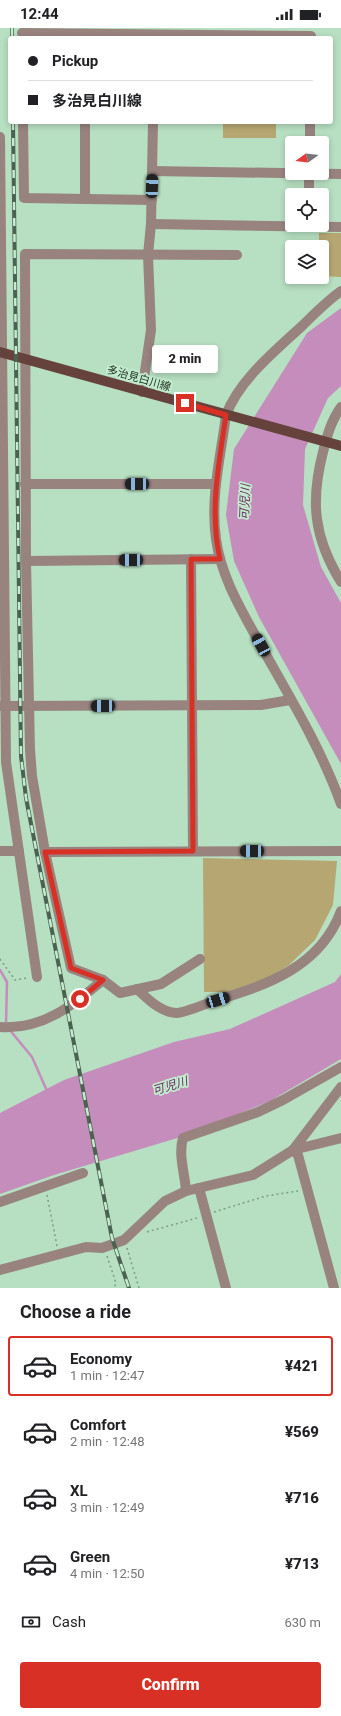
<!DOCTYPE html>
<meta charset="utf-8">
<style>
body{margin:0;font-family:Roboto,"Noto Sans JP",sans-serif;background:#f6f6f6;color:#202124;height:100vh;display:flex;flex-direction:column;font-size:15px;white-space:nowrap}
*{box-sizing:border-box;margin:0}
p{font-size:13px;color:#757577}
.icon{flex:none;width:22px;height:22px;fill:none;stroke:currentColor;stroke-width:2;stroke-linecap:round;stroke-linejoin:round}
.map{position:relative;height:1260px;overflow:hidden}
.side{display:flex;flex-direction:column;background:#fff;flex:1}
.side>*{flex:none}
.guide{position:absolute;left:8px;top:8px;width:325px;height:88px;border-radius:4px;box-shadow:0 2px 6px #0003;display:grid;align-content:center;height:88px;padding:0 20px;background:#fff}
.needle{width:26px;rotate:256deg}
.controls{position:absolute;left:285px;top:108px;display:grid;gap:8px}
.controls a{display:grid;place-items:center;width:44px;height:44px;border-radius:4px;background:#fff;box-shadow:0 2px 6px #0003;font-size:20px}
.end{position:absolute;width:18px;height:18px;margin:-9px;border:5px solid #d93025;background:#fff;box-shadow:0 0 0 2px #fff}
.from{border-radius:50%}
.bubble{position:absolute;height:28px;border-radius:4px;background:#fff;box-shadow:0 2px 6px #0003;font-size:13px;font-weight:800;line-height:28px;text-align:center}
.car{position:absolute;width:12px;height:24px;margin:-12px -6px;border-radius:5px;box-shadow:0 0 3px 1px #0007;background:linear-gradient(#222 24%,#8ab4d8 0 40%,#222 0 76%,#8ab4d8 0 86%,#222 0)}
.guide b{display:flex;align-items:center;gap:14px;height:38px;font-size:15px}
.guide b+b{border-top:1px solid #e0e0e0}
.guide i{width:10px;height:10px;background:#202124}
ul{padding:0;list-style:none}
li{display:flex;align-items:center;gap:12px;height:60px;margin:0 8px 6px;padding:0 12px;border:2px solid transparent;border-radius:4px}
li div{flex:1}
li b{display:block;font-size:15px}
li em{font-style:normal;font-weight:800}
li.on{border-color:#d93025}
li>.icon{width:36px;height:36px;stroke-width:1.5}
h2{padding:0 20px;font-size:18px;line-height:48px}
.pay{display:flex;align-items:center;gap:10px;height:44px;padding:0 20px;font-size:15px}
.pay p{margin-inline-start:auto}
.action{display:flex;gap:8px;margin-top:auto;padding:8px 20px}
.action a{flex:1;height:46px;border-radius:4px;background:#d93025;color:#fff;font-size:16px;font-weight:800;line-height:46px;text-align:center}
.status{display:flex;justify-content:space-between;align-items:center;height:28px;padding:0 20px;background:#fff;direction:ltr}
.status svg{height:11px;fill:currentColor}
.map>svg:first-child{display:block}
</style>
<div class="status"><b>12:44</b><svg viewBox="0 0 49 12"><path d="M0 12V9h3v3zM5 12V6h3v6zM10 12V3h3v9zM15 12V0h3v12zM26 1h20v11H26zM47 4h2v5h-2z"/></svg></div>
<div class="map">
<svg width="341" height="1260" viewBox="0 0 341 1260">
<rect width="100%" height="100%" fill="#b7dfc1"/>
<g fill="#b6a672">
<rect x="223" y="94" width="53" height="16"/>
<path d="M319,205H341V249L322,248V219H319Z"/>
<path d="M203,830L337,833L333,877L315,912L289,937L269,950L232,964H204Z"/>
</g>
<g fill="#c48dbb">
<path d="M341,280V358L328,370L305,421L303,477L321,539L341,575V736L259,589L234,533L226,487L234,421L307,305Z"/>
<path d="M341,946V1031L270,1073L184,1108L54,1147L0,1166V1085L64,1052L174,1014L230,1001L335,954Z"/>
</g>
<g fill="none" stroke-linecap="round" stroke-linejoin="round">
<g stroke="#c48dbb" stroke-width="2.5">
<path d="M0,942L7,954L6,995"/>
<path d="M9,1001L32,1029L47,1063"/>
</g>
<g stroke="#7e9d86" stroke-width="1.5" stroke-dasharray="2 3" stroke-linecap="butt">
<path d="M0,931L15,952L27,950"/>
<path d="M47,1167L57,1218"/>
<path d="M214,1184L266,1168L298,1163"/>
<path d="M147,1204L197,1190"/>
<path d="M127,1220L139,1260"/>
<path d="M107,1228L116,1255L114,1260"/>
</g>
<g stroke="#98837f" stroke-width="10">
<path d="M22,5L311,8"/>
<path d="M23,94L24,170L152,172"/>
<path d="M0,109L6,734L37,949"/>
<path d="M310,115V94"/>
<path d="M152,143L341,146"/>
<path d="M309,167V145"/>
<path d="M85,170V94"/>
<path d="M151,196L341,199"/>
<path d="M341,263C327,273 314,286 302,298C275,323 239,352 226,387C221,427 210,470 216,511C221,549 242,583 260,616C289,668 321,720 341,776"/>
<path d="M142,364L151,302L148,227L151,196L153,94"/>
<path d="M341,379C331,393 327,408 323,424C310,474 314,510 341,554"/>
<path d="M25,456H216"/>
<path d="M191,531L193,823"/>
<path d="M26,533L220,531"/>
<path d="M0,678L261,677L290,672"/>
<path d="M0,823H19"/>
<path d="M45,824L341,823"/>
<path d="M103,952L71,940L45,824L32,748L30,722L26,533L25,226L237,227"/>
<path d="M137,961C148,971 160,984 176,985C184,985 205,976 214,973C266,957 320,940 341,883"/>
<path d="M0,999C42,1002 72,978 103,952L120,965L161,956L200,931"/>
<path d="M293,1122L298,1127L334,1260"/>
<path d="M293,1122L341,1059"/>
<path d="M199,1160L226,1260"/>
<path d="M186,1163C185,1146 178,1127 183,1110L258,1084L283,1072L341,1039"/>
<path d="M0,1174L83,1145"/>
<path d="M0,1242L86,1219L102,1220L124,1212L165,1173L186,1163L253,1147L293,1122L341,1110"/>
</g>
<path stroke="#65423b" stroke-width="10" d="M0,324L341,418"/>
<g stroke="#4b6151" stroke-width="4">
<g id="rail">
<path d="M12,0V10"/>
<path d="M13,94L21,728L26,770L112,1210L129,1260"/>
</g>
</g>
<use href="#rail" stroke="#c4ecce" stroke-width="2.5" stroke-dasharray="8" stroke-linecap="butt"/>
</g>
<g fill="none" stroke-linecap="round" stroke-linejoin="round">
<path stroke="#d93025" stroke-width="5" d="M80,971L103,952L71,940L45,824L193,823L191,531H220C209,482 219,436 226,387L185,375"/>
</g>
<g text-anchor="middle" stroke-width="3.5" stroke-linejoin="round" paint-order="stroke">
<g font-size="11" fill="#27372b" stroke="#c4ecce">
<text transform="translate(139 350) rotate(16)" y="4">多治見白川線</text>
</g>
<g font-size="12" font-style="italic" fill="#6a2862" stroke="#c4ecce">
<text transform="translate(245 474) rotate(-88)" y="4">可児川</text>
<text transform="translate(170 1058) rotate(-17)" y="4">可児川</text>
</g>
</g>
</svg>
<div class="controls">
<a><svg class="needle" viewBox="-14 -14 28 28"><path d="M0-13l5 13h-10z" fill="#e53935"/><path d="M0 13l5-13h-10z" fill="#757577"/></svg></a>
<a><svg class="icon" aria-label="locate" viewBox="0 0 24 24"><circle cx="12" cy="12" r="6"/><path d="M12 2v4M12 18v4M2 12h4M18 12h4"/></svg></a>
<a><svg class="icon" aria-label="layers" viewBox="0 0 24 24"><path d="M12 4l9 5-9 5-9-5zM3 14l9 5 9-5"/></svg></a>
</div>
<i class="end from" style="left:80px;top:971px"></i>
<i class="end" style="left:185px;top:375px"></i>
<div class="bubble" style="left:152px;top:317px;width:66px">2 min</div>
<i class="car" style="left:152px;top:158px;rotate:2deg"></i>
<i class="car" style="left:137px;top:456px;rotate:270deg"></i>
<i class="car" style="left:131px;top:532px;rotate:270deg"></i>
<i class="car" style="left:261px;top:617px;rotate:331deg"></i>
<i class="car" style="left:103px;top:678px;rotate:269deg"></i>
<i class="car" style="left:252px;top:823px;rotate:270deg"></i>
<i class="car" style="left:218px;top:972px;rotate:73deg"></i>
<div class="guide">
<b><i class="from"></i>Pickup</b>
<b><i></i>多治見白川線</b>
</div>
</div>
<section class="side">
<h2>Choose a ride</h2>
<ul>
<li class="on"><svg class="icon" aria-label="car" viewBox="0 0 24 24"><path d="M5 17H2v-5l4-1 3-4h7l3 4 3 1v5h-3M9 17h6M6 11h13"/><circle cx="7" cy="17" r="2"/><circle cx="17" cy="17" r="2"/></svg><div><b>Economy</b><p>1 min · 12:47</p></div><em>¥421</em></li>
<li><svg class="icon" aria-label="car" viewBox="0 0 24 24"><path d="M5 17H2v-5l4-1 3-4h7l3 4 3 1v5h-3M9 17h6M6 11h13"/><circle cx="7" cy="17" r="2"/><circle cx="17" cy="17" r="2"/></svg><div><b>Comfort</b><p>2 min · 12:48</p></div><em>¥569</em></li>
<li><svg class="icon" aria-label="car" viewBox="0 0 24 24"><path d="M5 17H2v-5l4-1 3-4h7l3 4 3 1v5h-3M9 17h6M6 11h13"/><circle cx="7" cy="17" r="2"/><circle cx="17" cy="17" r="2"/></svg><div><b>XL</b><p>3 min · 12:49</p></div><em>¥716</em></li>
<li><svg class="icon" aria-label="car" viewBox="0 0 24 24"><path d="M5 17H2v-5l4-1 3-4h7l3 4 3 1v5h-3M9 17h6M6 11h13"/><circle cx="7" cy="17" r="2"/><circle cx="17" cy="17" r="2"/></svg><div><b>Green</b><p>4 min · 12:50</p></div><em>¥713</em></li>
</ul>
<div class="pay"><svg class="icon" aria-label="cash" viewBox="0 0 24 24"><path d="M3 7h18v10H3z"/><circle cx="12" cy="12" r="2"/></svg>Cash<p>630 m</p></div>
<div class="action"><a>Confirm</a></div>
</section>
